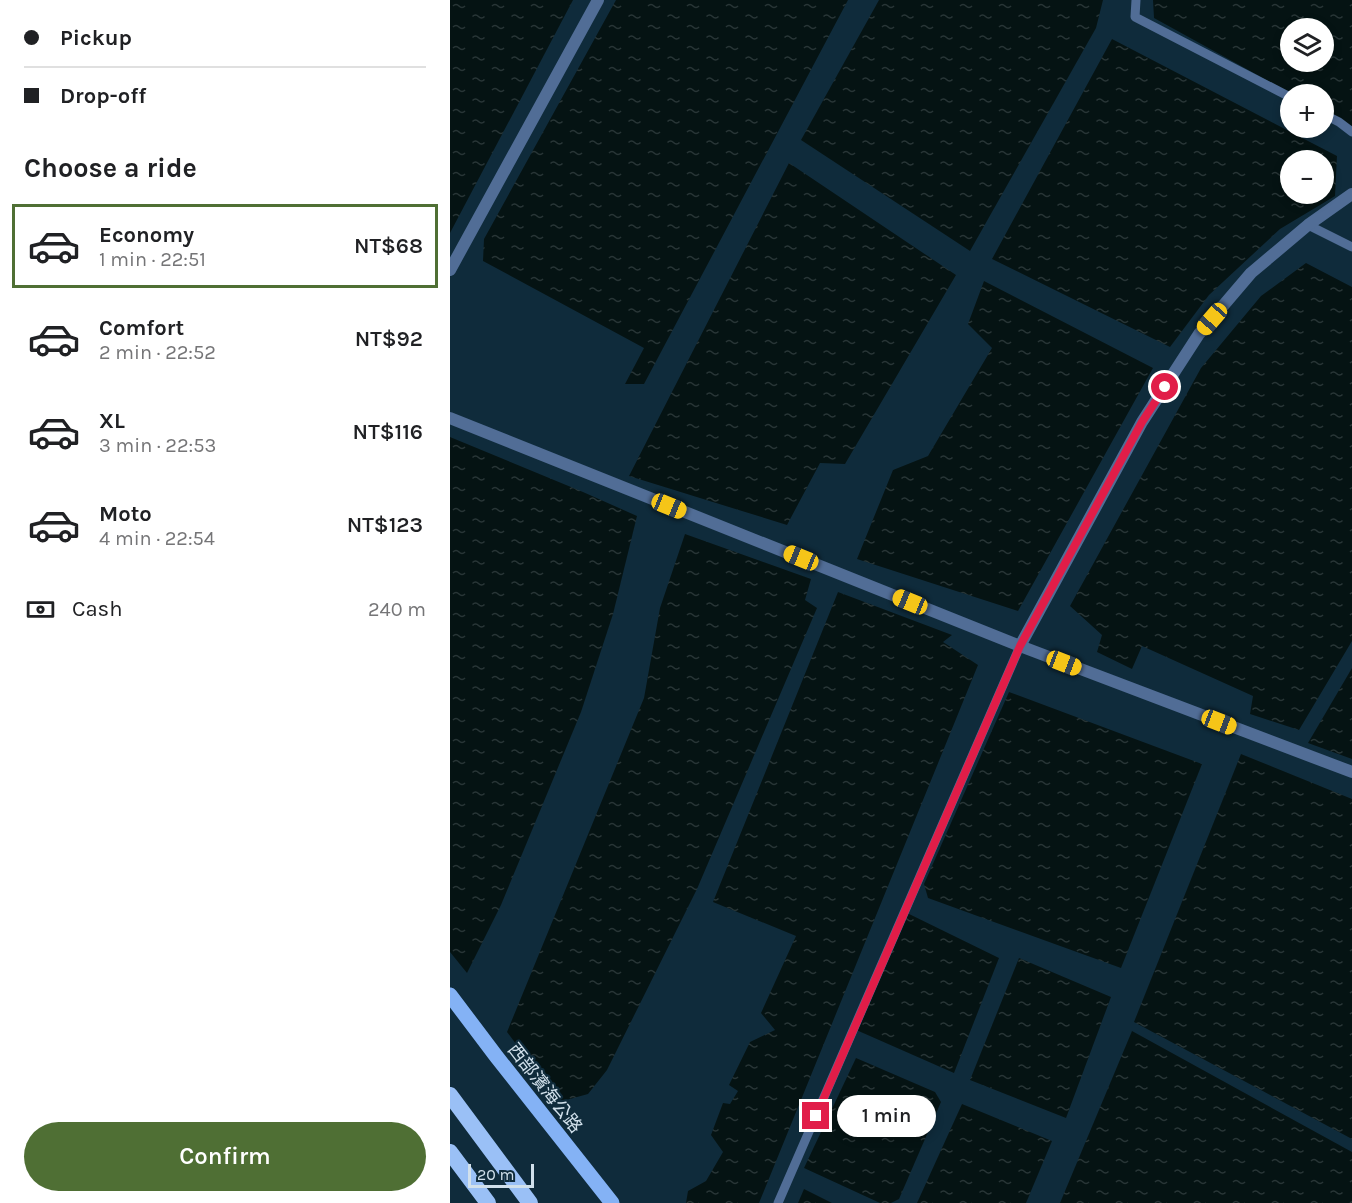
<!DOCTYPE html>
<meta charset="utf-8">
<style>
body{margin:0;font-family:Karla,"Noto Sans TC",sans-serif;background:#f6f6f6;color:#202124;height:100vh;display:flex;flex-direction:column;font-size:22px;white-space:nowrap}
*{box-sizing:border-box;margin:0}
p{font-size:20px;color:#757577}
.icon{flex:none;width:33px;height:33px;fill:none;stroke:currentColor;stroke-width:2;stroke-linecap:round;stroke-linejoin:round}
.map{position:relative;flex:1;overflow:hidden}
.side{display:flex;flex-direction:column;background:#fff;width:450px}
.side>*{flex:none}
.top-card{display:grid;align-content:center;height:132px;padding:0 24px;background:#fff}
.buttons{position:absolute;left:830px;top:18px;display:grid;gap:12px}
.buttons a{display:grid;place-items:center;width:54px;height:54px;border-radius:50%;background:#fff;box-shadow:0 3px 9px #0003;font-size:30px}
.scale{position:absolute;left:18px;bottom:15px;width:66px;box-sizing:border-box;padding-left:6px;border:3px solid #d1e0eb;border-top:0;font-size:16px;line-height:21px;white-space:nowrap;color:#d1e0eb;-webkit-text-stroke:4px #0f2b3b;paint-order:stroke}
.end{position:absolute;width:27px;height:27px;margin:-14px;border:8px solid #e11d48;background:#fff;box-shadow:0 0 0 3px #fff}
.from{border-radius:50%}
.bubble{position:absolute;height:42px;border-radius:21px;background:#fff;box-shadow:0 3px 9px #0003;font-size:20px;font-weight:600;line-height:42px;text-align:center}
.car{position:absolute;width:18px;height:36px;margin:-18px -9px;border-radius:8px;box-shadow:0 0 4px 2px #0007;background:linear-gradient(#f5c518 24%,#345 0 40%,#f5c518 0 76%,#345 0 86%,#f5c518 0)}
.top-card b{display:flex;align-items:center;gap:21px;height:57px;font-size:22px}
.top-card b+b{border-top:2px solid #e0e0e0}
.top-card i{width:15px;height:15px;background:#202124}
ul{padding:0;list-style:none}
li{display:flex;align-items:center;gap:18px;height:84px;margin:0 12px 9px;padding:0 12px;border:3px solid transparent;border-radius:0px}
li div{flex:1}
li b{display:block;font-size:22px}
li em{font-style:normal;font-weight:600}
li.on{border-color:#4f6f34}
li>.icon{width:54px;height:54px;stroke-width:1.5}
h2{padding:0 24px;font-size:27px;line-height:72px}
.pay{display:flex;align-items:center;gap:15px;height:66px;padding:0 24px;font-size:22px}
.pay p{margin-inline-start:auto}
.button{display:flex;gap:12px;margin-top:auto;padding:12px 24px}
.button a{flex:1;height:69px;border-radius:36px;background:#4f6f34;color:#fff;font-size:24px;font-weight:600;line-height:69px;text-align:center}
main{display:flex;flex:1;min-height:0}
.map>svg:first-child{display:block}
</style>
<main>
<section class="side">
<div class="top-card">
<b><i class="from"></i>Pickup</b>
<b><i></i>Drop-off</b>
</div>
<h2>Choose a ride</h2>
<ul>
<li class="on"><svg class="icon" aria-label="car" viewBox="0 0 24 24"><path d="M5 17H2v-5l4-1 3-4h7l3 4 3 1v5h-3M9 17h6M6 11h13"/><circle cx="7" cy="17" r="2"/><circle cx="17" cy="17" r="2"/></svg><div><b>Economy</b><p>1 min · 22:51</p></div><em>NT$68</em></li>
<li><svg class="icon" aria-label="car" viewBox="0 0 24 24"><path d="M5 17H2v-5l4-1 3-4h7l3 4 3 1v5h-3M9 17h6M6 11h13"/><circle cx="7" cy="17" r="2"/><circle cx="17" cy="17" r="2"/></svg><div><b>Comfort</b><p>2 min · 22:52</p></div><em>NT$92</em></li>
<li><svg class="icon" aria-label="car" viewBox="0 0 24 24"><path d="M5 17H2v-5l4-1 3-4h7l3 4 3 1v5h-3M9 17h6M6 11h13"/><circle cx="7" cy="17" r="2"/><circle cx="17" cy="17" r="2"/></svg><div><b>XL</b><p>3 min · 22:53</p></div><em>NT$116</em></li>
<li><svg class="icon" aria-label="car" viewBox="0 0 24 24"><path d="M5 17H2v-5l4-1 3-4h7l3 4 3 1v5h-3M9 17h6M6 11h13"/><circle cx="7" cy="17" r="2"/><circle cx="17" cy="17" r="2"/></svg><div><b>Moto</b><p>4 min · 22:54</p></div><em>NT$123</em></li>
</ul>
<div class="pay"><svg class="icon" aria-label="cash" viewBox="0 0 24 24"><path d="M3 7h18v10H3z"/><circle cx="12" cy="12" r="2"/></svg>Cash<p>240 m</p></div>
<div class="button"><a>Confirm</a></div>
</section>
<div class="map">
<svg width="902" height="1203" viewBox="0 0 902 1203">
<defs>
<pattern id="water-ripples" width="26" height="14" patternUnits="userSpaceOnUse" patternTransform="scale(1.5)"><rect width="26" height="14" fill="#051313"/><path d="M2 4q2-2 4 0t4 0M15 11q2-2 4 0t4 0" fill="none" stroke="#283536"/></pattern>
</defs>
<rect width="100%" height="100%" fill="#0f2b3b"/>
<g fill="url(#water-ripples)" fill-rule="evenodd">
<path d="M0,0H123L0,233Z"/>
<path d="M166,0H398L194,384H175L194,348L33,261L34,239Z"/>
<path d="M429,0H653L646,28L520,251L351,140Z"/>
<path d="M703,0H902V128L873,112V94H842L704,18ZM840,28H873V62H840Z"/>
<path d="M662,39L887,156L885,196L830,229L759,295L720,347L542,259ZM840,160H873V194H840Z"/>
<path d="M339,163L506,275L395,464L370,463L337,525L179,476Z"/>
<path d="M856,263L902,287V641L849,730L800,714L803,696L692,646L682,669L647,652L652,635L620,606L751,368L811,296Z"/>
<path d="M534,281L703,368L568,611L407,559L443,470L478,456L542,348L518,324Z"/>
<path d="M0,437L133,492L187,516L163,614L131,712L51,905L17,973L0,952Z"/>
<path d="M235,534L361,579L355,600L367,608L247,889L157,1070L138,1094L109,1102L57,1032L194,698L210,608Z"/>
<path d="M388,592L502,635L493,642L528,665L309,1203H236L238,1191L256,1181L273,1152L261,1135L273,1103L280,1104L288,1091L279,1085L300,1042L325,1030L311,1013L346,936L263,902Z"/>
<path d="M902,668V759L858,743Z"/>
<path d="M559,692L752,764L671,968L478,898L474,884Z"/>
<path d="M791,754L902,799V1139L684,1022Z"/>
<path d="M455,912L549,958L504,1073L404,1029Z"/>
<path d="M569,958L661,997L616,1118L520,1080Z"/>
<path d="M682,1031L902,1152V1203H610Z"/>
<path d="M406,1058L485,1092L491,1102L449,1199L441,1203H430L354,1168Z"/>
<path d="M512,1104L602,1141L576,1203H467Z"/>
<path d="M354,1189L382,1203H348Z"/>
</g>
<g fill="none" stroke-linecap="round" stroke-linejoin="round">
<g stroke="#516d96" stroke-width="9">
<path d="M686,0L685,17L840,97"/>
<path d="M873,114L889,122L902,132"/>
<path d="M858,225L902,247"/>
<path d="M328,1203L570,646"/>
</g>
<g stroke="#516d96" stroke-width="12">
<path d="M0,270L148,0"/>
<path d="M0,418L570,646L902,772"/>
<path d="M570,646L692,422L749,334L801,273L858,225L902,194"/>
</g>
<path stroke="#84b2f5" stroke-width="15" d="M0,995L46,1056L162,1203"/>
<g stroke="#9ac0f6" stroke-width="16">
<path d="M0,1095L80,1203"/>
<path d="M0,1152L38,1203"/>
</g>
</g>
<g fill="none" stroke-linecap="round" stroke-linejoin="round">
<path stroke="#e11d48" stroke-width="8" d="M366,1116L570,646L692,422L715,387"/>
</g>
<g text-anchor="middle" stroke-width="4.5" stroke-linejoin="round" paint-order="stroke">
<g font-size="18" fill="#d1e0eb" stroke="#0f2b3b">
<text transform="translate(95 1088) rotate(52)" y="6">西部濱海公路</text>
</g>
</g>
</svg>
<div class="buttons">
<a><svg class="icon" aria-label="layers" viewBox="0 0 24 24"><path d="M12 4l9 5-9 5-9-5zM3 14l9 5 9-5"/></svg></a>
<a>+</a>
<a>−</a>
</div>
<div class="scale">20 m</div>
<i class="end from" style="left:715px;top:387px"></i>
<i class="end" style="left:366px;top:1116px"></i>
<div class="bubble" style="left:387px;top:1095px;width:99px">1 min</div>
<i class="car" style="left:762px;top:319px;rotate:221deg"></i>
<i class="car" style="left:219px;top:506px;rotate:112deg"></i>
<i class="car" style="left:351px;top:558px;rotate:292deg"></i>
<i class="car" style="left:460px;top:602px;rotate:292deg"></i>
<i class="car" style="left:614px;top:663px;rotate:111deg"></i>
<i class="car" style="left:769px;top:722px;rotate:111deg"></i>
</div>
</main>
